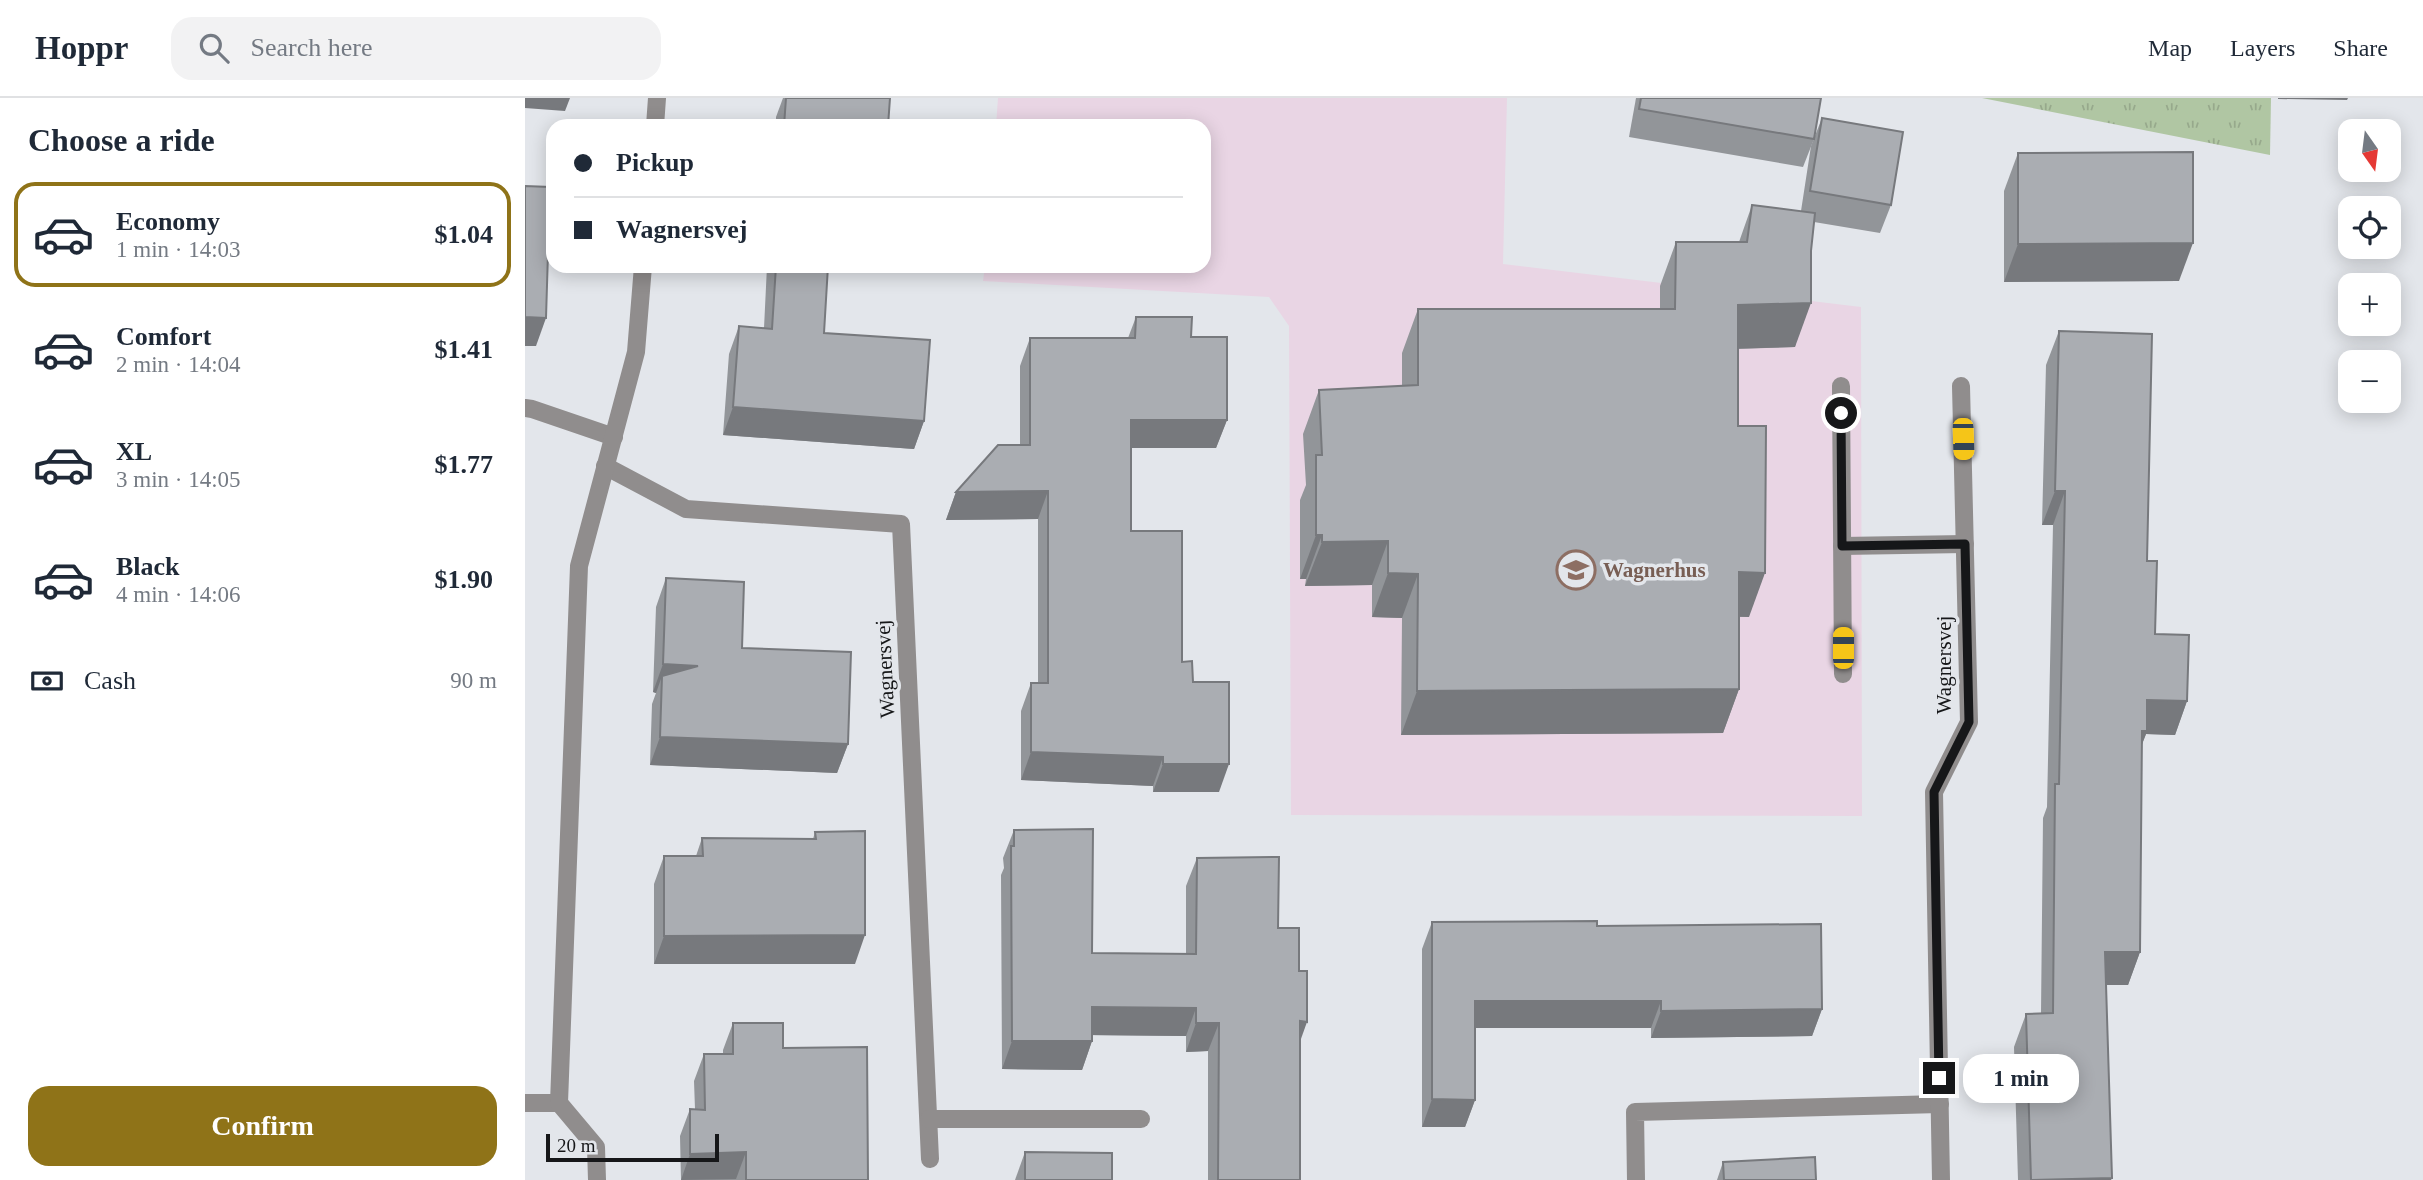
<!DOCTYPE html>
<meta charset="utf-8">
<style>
body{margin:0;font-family:"Times New Roman",serif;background:#f2f2f3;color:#1f2937;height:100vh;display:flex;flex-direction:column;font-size:26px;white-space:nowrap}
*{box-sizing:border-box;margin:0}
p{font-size:23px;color:#747a83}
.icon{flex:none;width:38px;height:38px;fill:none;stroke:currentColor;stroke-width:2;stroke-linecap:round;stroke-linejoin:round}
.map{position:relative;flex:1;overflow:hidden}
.side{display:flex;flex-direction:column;background:#fff;width:525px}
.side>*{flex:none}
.banner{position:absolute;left:21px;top:21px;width:665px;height:154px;border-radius:21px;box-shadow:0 4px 18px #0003;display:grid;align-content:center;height:154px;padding:0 28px;background:#fff}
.needle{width:46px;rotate:166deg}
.buttons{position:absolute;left:1813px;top:21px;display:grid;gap:14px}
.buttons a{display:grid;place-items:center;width:63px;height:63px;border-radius:14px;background:#fff;box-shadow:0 4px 18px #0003;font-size:35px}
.scale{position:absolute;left:21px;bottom:18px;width:173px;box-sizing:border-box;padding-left:7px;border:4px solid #161719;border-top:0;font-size:19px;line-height:24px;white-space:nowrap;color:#161719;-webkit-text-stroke:5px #e3e6eb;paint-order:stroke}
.end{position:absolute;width:32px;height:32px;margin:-16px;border:9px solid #161719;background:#fff;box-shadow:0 0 0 4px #fff}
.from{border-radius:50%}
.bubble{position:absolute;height:49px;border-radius:21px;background:#fff;box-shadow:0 4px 18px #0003;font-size:23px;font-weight:700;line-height:49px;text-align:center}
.car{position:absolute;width:21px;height:42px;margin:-21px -10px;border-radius:9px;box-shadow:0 0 5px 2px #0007;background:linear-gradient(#f5c518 24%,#345 0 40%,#f5c518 0 76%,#345 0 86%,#f5c518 0)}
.banner b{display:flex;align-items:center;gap:24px;height:66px;font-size:26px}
.banner b+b{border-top:2px solid #e0e1e3}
.banner i{width:18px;height:18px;background:#1f2937}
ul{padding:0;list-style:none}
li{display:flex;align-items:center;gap:21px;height:105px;margin:0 14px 10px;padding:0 14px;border:4px solid transparent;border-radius:21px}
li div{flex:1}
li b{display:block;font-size:26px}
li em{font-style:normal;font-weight:700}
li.selected{border-color:#8f7318}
li>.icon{width:63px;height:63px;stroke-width:1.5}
h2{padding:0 28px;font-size:32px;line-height:84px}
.pay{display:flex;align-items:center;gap:18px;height:77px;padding:0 28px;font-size:26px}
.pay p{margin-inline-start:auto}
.action{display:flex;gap:14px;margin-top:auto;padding:14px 28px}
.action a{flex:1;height:80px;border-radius:21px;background:#8f7318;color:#fff;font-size:28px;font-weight:700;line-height:80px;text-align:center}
header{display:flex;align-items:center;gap:42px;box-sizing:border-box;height:98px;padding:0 35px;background:#fff;border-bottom:2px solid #e0e1e3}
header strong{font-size:33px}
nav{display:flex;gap:38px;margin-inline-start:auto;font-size:24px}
.search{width:490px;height:63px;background:#f2f2f3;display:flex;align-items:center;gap:18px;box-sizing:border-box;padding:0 24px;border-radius:21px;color:#747a83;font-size:26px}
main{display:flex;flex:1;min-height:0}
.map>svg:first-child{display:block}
</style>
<header>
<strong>Hoppr</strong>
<div class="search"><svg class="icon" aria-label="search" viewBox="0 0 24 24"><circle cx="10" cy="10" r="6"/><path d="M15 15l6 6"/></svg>Search here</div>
<nav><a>Map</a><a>Layers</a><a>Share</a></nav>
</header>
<main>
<section class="side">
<h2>Choose a ride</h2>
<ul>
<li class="selected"><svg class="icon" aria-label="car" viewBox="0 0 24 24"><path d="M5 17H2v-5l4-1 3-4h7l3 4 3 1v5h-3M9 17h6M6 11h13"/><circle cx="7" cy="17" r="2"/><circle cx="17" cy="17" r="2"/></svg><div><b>Economy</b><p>1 min · 14:03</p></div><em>$1.04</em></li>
<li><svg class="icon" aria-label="car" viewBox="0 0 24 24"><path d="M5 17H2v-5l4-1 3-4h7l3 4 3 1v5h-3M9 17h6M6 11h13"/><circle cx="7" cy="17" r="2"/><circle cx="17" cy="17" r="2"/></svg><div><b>Comfort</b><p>2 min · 14:04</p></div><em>$1.41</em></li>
<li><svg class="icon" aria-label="car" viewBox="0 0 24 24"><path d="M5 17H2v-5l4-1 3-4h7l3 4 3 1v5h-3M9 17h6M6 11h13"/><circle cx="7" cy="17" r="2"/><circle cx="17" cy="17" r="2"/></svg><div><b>XL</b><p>3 min · 14:05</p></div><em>$1.77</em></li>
<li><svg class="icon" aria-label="car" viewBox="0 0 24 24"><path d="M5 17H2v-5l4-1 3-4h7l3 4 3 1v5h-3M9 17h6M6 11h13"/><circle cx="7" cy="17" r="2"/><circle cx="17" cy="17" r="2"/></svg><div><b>Black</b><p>4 min · 14:06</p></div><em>$1.90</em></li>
</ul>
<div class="pay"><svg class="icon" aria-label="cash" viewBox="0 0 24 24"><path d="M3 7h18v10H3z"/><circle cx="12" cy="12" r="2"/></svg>Cash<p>90 m</p></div>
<div class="action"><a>Confirm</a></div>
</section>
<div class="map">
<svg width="1898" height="1082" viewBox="0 0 1898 1082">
<defs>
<pattern id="park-tufts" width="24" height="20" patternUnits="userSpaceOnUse" patternTransform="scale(1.75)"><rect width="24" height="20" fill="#b0c6a3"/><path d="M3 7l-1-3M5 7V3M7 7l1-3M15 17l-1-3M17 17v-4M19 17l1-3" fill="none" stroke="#97a98c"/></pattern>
</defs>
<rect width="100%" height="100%" fill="#e3e6eb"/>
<path fill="#e9d5e4" d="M473,0H982L978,166L1336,209L1337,718L766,717L764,228L744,199L458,183L460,168H679V28H471Z"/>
<path fill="url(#park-tufts)" d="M1457,0H1746L1745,57Z"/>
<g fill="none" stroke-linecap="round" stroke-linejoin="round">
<g stroke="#908d8d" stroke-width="18">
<path d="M1316,288L1318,576"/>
<path d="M1317,448L1440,446"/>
</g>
<g stroke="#908d8d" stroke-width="18">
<path d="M130,28L132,0"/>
<path d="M0,310L7,311L89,339"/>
<path d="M80,368L161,411L376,426L405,1061"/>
<path d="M0,1005H34"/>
<path d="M404,1021H616"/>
<path d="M72,1082L71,1049L34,1005L54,468L111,254L118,168"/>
<path d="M1111,1082L1110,1014L1415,1006"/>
<path d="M1416,1082L1409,694L1444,624L1436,288"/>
</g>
</g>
<g fill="#929599">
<path d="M258,0H365L363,28H251V19Z"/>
<path d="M1111,0H1296L1289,41L1278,69L1104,39Z"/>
<path d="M1297,20L1366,107L1355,135L1289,124L1270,249L1213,251V328L1224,519H1214V591L1198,635L876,637L877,520L847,519V487L780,488L781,481H775V402L781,387L778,336L794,292L877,288V255L893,211H1135V188L1151,144H1214L1227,107L1276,113L1286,48Z"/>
<path d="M1493,55L1654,183L1479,184V93Z"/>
<path d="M242,168H303L299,235L399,323L389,351L198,337L204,256L214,228L239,230Z"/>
<path d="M611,219L666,239L702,322L691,350H606V433L657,564L668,584L694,694H628V688L496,682V613L506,585H513V421L421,422L431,394L495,347V268L505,240H603Z"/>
<path d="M1534,233L1622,463L1630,536L1662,603L1650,637L1621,636L1617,646L1615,854L1603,887H1581L1586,1082H1493L1489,949L1501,916L1516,915L1518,720L1522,709L1528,427H1517L1521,267Z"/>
<path d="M141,480L323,646L312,675L125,667L127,606L131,595L128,594L131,509Z"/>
<path d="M489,732L567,855L661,856V788L672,760L753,830L775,943V1082H683V953L661,954V938L567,937V943L557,972L477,971L476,777L479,770L478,760Z"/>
<path d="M290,734L330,866H129V786L139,758H171L177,740L288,741Z"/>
<path d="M907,824L1072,828L1297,911L1287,938L1126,940V930H950V1002L940,1029H897V851Z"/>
<path d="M208,925L258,950L343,1082H156L155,1038L165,1011H170L169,983L179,956H198V952Z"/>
<path d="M500,1054L587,1082H490Z"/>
<path d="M1198,1064L1291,1082H1192Z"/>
</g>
<g fill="#77797d">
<path d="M0,0H45L40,13L0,10Z"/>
<path d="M1753,0H1823L1822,2L1753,1Z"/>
<path d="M1668,145L1654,183L1479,184L1493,146Z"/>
<path d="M1286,205L1270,249L1197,251L1213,207Z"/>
<path d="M0,219L21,220L11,248H0Z"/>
<path d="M208,309L399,323L389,351L198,337Z"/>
<path d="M606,322H702L691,350H596Z"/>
<path d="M523,393L513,421L421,422L431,394Z"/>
<path d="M1530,393H1540L1528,427H1517Z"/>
<path d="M791,437H797L781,481H775Z"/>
<path d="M863,443L847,487L780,488L797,444Z"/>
<path d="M1214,474L1240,475L1224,519L1198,518Z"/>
<path d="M863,475L893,476L877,520L847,519Z"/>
<path d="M138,566L173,568L137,578L131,595L128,594Z"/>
<path d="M1214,591L1198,635L876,637L892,593Z"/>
<path d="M1622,602L1662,603L1650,637L1621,636L1609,667Z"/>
<path d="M135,639L323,646L312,675L125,667Z"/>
<path d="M506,654L638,659L628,688L496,682Z"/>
<path d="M638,666H704L694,694H628Z"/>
<path d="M340,837L330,866H129L139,838Z"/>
<path d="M1580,854H1615L1603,887H1568Z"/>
<path d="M950,903H1136L1126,930H941Z"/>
<path d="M567,909L671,910L661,938L557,937Z"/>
<path d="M1297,911L1287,938L1126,940L1136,913Z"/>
<path d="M775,923L782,924L772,952Z"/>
<path d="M671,925H694L683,953L661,954Z"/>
<path d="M487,943H567L557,972L477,971Z"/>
<path d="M907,1001L950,1002L940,1029H897Z"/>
<path d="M221,1054L211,1081L156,1082L165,1056Z"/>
<path d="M1587,1080L1586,1082H1512Z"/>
</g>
<g fill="#aaadb2" stroke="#77797d" stroke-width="2">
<path d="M261,0H365L363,28H259Z"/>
<path d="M1116,0H1296L1289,41L1114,11Z"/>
<path d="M1297,20L1378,34L1366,107L1285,93Z"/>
<path d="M1668,54V145L1493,146V55Z"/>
<path d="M0,88L25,89L21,220L0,219Z"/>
<path d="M1227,107L1290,115L1286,153V205L1213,207V328H1241L1240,475L1214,474V591L892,593L893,476L863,475V443L797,444V437H791V357H797L794,292L893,287V211H1150L1151,144H1222Z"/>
<path d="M251,168H303L299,235L405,242L399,323L208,309L214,228L247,231Z"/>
<path d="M611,219H667L666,239H702V322H606V433H657V564L667,563L668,584H704V666H638V659L506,654V585H523V393L431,394L473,347H505V240H610Z"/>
<path d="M1534,233L1627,236L1622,463H1632L1630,536L1664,537L1662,603L1622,602V633H1617L1615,854H1580L1587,1080L1506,1082L1501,916L1528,915L1530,686H1534L1540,393H1530Z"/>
<path d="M141,480L219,484L217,550L326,554L323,646L135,639L137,578L173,568L138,566Z"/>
<path d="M568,731L567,855L671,856L672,760L754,759L753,830H774V873H782V924L775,923V1082H693L694,925H671V910L567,909V943H487L486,748H489V732Z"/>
<path d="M340,733V837L139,838V758H178L177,740L291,741L290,734Z"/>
<path d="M1072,823V828L1296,826L1297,911L1136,913V903H950V1002L907,1001V824Z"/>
<path d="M208,925H258V950L342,949L343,1082H221V1054L165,1056V1011L180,1012L179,956H208Z"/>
<path d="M500,1054L587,1055V1082H500Z"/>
<path d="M1290,1059L1291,1082H1199L1198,1064Z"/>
</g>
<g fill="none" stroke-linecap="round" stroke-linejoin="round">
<path stroke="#161719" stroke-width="9" d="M1316,315L1317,448L1440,446L1444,624L1409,694L1414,980"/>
</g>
<defs>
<g id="school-ring" transform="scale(2.0125)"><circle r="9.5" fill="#e3e6eb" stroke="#8d6e63" stroke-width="1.5"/><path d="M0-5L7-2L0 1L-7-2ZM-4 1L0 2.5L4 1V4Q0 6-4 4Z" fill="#8d6e63"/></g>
</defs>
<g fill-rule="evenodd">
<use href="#school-ring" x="1051" y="472"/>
</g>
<g text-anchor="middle" stroke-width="7" stroke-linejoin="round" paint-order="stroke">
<g font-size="21" font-weight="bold" fill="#785e54" stroke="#e3e6eb" text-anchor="start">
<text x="1078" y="479">Wagnerhus</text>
</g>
<g font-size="21" fill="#161719" stroke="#e3e6eb">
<text transform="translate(1419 567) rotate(-90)" y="7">Wagnersvej</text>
<text transform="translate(360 571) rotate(-93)" y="7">Wagnersvej</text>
</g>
</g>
</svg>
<div class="buttons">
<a><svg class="needle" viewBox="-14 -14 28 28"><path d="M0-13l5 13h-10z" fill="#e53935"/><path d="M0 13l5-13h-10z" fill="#747a83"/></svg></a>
<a><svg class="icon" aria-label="locate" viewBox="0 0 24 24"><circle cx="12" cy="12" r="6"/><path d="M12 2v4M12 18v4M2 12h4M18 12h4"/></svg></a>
<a>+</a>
<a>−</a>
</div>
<div class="scale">20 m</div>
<i class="end from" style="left:1316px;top:315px"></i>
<i class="end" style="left:1414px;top:980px"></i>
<div class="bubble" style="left:1438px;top:956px;width:116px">1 min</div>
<i class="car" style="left:1438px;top:341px;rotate:178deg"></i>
<i class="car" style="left:1318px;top:550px;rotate:0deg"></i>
<div class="banner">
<b><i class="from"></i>Pickup</b>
<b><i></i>Wagnersvej</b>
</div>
</div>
</main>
